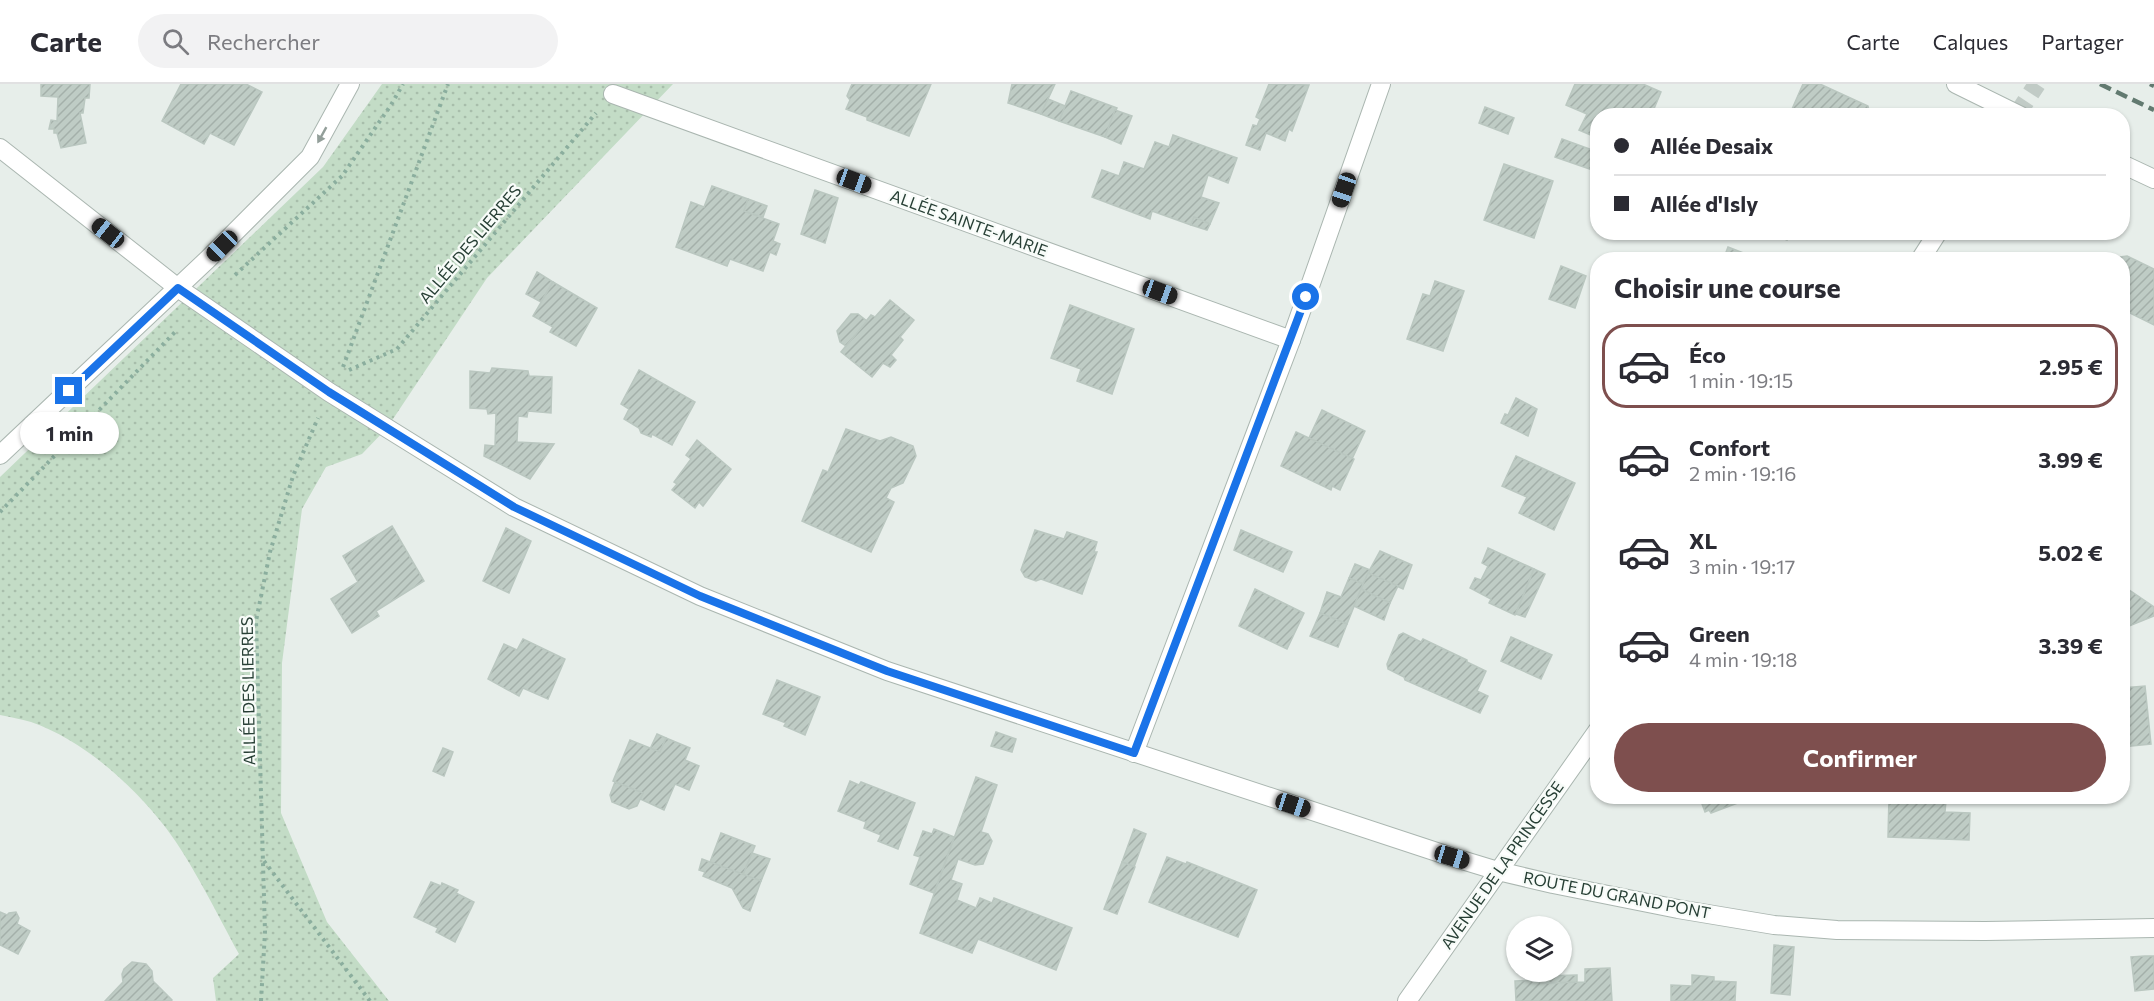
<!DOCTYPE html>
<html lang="fr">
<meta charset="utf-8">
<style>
body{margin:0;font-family:Commissioner,sans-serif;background:#f2f2f3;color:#2b2b33;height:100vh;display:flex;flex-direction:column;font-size:22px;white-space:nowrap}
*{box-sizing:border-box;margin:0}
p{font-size:20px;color:#7c7c81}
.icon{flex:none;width:33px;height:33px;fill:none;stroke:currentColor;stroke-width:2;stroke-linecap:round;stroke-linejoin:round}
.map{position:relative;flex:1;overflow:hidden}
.drawer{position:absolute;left:1590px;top:168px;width:540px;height:552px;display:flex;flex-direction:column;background:#fff;border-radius:24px;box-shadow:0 2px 4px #0004}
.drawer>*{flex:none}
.banner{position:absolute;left:1590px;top:24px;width:540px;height:132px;border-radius:24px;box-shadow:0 2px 4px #0004;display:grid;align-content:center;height:132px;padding:0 24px;background:#fff}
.fabs{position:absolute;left:1506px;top:832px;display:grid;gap:12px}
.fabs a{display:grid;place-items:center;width:66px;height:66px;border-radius:50%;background:#fff;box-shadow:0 2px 4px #0004;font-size:30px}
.end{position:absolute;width:27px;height:27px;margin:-14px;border:8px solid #1a73e8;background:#fff;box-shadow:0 0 0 3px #fff}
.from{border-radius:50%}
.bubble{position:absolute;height:42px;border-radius:21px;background:#fff;box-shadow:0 2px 4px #0004;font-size:20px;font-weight:700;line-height:42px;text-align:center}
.car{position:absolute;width:18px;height:36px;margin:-18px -9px;border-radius:8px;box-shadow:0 0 4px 2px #0007;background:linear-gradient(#222 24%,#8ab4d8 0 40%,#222 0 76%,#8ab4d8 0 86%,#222 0)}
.banner b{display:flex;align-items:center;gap:21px;height:57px;font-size:22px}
.banner b+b{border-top:2px solid #e1e1e2}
.banner i{width:15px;height:15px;background:#2b2b33}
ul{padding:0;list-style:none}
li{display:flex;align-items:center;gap:18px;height:84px;margin:0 12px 9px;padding:0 12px;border:3px solid transparent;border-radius:24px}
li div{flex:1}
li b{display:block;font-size:22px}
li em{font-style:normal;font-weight:700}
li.current{border-color:#7e4f4e}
li>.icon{width:54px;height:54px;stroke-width:1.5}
h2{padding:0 24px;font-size:27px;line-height:72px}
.action{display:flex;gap:12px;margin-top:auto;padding:12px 24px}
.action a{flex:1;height:69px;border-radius:36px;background:#7e4f4e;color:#fff;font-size:24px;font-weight:700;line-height:69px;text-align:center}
header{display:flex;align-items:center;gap:36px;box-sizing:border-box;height:84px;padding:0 30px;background:#fff;border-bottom:2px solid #e1e1e2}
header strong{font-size:28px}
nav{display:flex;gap:33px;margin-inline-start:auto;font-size:21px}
.search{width:420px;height:54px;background:#f2f2f3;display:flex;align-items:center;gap:15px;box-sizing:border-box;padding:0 21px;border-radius:33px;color:#7c7c81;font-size:22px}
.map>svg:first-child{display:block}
</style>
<header>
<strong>Carte</strong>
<div class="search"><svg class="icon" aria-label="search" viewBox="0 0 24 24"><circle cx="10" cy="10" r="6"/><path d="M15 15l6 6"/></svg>Rechercher</div>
<nav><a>Carte</a><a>Calques</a><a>Partager</a></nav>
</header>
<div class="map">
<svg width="2154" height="917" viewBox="0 0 2154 917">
<defs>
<pattern id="park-dots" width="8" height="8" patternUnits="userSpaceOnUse" patternTransform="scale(1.5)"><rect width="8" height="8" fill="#c3dcc6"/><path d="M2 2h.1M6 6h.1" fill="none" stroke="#a8beab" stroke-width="1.8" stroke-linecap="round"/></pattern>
<pattern id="building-hatch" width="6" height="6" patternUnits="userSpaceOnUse" patternTransform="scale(1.5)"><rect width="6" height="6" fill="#bfccc5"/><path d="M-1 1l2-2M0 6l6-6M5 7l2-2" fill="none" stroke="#a4b0aa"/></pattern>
</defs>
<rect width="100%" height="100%" fill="#e7eeea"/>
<path fill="url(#park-dots)" d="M382,0H673L487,194L387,344L362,370L326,383L302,425L282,579L281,729L327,838L389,917H216L213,894L239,870C217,830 193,780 166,744C133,701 83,656 31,638C21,635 10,633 0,631V393L323,83Z"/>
<g fill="url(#building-hatch)" stroke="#bac7c0" stroke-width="1.5">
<path d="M41,0H90L89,14H85L83,29H80L86,59L61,64L57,49H54V45H49L51,36L57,37L58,13L41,12Z"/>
<path d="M181,0H246L262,8L234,61L210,49L204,60L162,37Z"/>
<path d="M852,0H931L909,52L867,36V33L846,25L850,16L847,12Z"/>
<path d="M1012,0H1055L1041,30L1008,19Z"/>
<path d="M1269,0L1309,1L1292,47L1289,45L1285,57L1266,49L1260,66L1246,61L1253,41L1257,42L1260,35L1256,33Z"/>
<path d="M1575,0H1643L1661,8L1651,32H1598V54L1579,46L1587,30L1566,21Z"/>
<path d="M1803,0H1820L1868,22L1870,32H1789Z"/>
<path d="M1071,7L1117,24L1105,53L1059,37Z"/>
<path d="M1048,15L1065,22L1059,37L1041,30Z"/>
<path d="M1485,23L1514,34L1508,50L1479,39Z"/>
<path d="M1115,26L1132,32L1121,60L1105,53Z"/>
<path d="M1173,51L1237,74L1228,99L1208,91L1201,113L1219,119L1210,140L1194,133L1191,141L1152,127L1150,135L1092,113L1102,86L1119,92L1124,78L1144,85L1155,58L1169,63Z"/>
<path d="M1562,55L1598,68V88L1555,73Z"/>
<path d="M1504,80L1553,97L1534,154L1484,136Z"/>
<path d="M712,102L748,115L744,127L779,140L773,157L780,160L776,171L770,168L763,187L730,175L727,182L676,163L691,118L704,123Z"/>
<path d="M815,106L838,114L825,159L801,150Z"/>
<path d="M748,115L767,122L763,133L744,127Z"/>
<path d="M1194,133L1210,140L1207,146L1191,141Z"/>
<path d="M1765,148H1789L1787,156Z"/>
<path d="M1728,163L1759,175V176H1723Z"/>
<path d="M2127,172L2154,185V241L2122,225L2125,215L2122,214V176H2118L2120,173Z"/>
<path d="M1561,182L1586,192L1575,224L1549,215Z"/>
<path d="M537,188L553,198L541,218L526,210Z"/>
<path d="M1435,197L1464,207L1443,267L1407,255L1423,210L1430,212Z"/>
<path d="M553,198L597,224L576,262L550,248L553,243L533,232Z"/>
<path d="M890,216L914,236L900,253L903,256L891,271L896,276L890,283L883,279L872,293L841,268L871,231L875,233Z"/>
<path d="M1070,221L1134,245L1112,310L1077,297L1081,285L1051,274Z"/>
<path d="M851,230H858L867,237L846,262L840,258L837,247Z"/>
<path d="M492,284L528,287L529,292L552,293L551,329L528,327L527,333L518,332L517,358L554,360L530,395L484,372L485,361L495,362L496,329L488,330L487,325L470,324V287L490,289Z"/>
<path d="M639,286L695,318L672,361L652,350L651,353L641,349L639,344L624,335L629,325L621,320Z"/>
<path d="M1598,295V326L1591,325Z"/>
<path d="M1516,314L1537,325L1528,352L1501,339L1505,330L1508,331Z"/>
<path d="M1322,326L1365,347L1352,375L1309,354Z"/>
<path d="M846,345L880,357L891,353L913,362L916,372L903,399L891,404L886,414L894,418L871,468L802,437L823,386L828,388Z"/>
<path d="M1296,348L1354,375L1340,406L1332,402L1331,406L1281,382Z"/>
<path d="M697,356L731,385L703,422L699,418L695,424L672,406L677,400L674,398L691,375L686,371Z"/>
<path d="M1516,372L1575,399L1554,446L1519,429L1527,413L1502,402Z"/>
<path d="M392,442L424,497L376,527L379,532L352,549L331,515L358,498L343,472Z"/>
<path d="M506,444L531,457L509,509L483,497Z"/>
<path d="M1035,446L1064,455L1067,448L1097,458L1094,468H1097L1082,510L1041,495L1036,497L1025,493L1021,486Z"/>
<path d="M1241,446L1292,468L1283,488L1234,466Z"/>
<path d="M1488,464L1534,485L1515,531L1489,519L1491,515L1470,504L1475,494L1481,496L1488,482L1482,479Z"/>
<path d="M1380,467L1412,481L1403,505L1368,489Z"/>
<path d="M1355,480L1370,486L1363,500L1349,494Z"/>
<path d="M1534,485L1545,490L1525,533L1516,530Z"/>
<path d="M1368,489L1398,502L1390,519L1361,505Z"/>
<path d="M1349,494L1363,500L1347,540L1320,529L1327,508L1341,513Z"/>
<path d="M2122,501L2154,523V532L2122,545Z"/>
<path d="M1255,505L1304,529L1287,565L1239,542Z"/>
<path d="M1361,505L1390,519L1384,536L1354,522Z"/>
<path d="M1320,529L1347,540L1338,563L1310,552Z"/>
<path d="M1403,549L1421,558L1423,555L1467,576V578L1486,587L1477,607L1488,612L1480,629L1405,596L1404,593L1388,585L1387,580L1399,551Z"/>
<path d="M1511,553L1552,571L1541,595L1501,577Z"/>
<path d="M523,555L565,575L548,615L523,604L519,612L488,595L504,560L517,566Z"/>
<path d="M777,596L820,613L805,651L784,642L786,639L763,630Z"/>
<path d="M2145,602L2151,660L2122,663V604Z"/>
<path d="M996,648L1016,655L1012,668L991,662Z"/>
<path d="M657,650L666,654L660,668L650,665Z"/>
<path d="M666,654L690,664L685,676L699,682L689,706L675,700L664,726L640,715L643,709L613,697L630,656L660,668Z"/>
<path d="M443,664L453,668L444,692L433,687Z"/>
<path d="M976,693L997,701L981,748L988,750L992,757L983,780L975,781L958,775L951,796L962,800L957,816L976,824L980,814L992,819L994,814L1072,844L1056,886L978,855L972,869L920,849Z"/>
<path d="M850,697L859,701L861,698L915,719L898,765L878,757L881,751L864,744L866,738L838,727Z"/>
<path d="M615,698L643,709L637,722L629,725L612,718L610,711Z"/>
<path d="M1699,712H1751V714L1711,729L1709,726L1705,728Z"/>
<path d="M1889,712H1933V717H1946L1945,728L1970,729L1969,756L1888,753Z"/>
<path d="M934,745L954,753L934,809L910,800L920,773L914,771L923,747L932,750Z"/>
<path d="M1134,745L1146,750L1134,783L1122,778Z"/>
<path d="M721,749L755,762L743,791L710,778Z"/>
<path d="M752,769L770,775L761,797L743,791Z"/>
<path d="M1167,773L1186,780L1187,778L1257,806L1238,853L1149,818Z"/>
<path d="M702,775L761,797L750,827L743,824L732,804L703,792L705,788L699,786Z"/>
<path d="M1122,778L1135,783L1117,830L1104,825Z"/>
<path d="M431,798L441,802L442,799L458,806L456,809L474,818L455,858L436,848L438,844L414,833Z"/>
<path d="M0,828L7,831L9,829L16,828L19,834L17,840L30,847L18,870L0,861Z"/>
<path d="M1774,861L1794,863L1790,911L1771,909Z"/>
<path d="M2145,872H2154V905L2135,907L2131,873Z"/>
<path d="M132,878L146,880L152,887L153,897L172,916L171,917H105L123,898L122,890L124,885Z"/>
<path d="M1610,884L1612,917H1516L1515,897L1541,896V899L1585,898V885Z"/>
<path d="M1577,891V898L1541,899V892Z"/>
<path d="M1692,891L1714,893V897L1736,898L1735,917H1671V901L1692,902Z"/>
</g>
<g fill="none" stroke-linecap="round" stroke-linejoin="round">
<path stroke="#c1cbc6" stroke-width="18" stroke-dasharray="18 9" stroke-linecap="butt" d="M2016,32L2037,0"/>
<g stroke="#aab6b0" stroke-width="20">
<g id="minor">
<path d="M1956,0L2021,32"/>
<path d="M613,10L1291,256"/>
<path d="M0,64L178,204L329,308L514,423L700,512L887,587L1452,773L1498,787L1553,800L1678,825L1774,841L1837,846L1985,847L2154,844"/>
<path d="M2122,80L2154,95"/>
<path d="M0,371L207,176L310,73L350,0"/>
<path d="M1134,669L1291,256L1381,0"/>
</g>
</g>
<g stroke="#aab6b0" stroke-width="20">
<g id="tertiary">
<path d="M1920,176L1938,148"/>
<path d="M1407,917L1598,646"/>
</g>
</g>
<g stroke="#8bae9e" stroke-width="4" stroke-dasharray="3 4.5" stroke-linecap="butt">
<path d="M235,191L342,92L391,21L403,0"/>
<path d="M343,283L448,0"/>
<path d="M349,286L397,265L596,29"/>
<path d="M0,428L175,248"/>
<path d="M264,777L370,917"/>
<path d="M261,917L265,848L256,537L270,468L293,392L318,334"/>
</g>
<use href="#minor" stroke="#fff" stroke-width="18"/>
<use href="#tertiary" stroke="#fff" stroke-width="18"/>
<g stroke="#627a70" stroke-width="4.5" stroke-dasharray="12 6" stroke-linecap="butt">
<path d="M2100,0L2154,26"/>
<path d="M2150,0L2154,2"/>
</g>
</g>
<defs><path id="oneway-solid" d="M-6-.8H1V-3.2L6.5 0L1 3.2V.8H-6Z" transform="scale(1.5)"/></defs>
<use fill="#939f9a" href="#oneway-solid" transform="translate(322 51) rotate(119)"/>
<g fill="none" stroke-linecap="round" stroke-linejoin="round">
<path stroke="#1a73e8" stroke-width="8" d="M69,307L178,204L329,308L514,423L700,512L887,587L1134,669L1306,213"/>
</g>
<g text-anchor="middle" stroke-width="4.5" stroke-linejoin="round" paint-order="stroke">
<g font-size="16" fill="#273f35" stroke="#f7fbf8">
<text transform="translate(969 139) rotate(20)" y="6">ALLÉE SAINTE-MARIE</text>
<text transform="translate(470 160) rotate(-50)" y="6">ALLÉE DES LIERRES</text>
<text transform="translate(248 607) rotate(-91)" y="6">ALLÉE DES LIERRES</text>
<text transform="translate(1502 781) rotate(-55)" y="6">AVENUE DE LA PRINCESSE</text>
<text transform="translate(1617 811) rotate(11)" y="6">ROUTE DU GRAND PONT</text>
</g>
</g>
</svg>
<div class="fabs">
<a><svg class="icon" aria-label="layers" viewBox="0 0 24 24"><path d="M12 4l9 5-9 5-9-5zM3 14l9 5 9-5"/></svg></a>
</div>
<i class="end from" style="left:1306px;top:213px"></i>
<i class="end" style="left:69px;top:307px"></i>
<div class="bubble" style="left:20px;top:328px;width:99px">1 min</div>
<i class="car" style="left:854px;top:97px;rotate:110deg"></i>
<i class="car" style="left:1344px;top:106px;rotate:199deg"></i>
<i class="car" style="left:108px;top:149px;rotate:308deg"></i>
<i class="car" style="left:222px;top:162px;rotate:225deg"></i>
<i class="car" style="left:1160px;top:208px;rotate:110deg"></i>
<i class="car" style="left:1293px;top:721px;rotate:108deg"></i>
<i class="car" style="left:1452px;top:773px;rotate:107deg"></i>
<div class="banner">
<b><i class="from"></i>Allée Desaix</b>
<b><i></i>Allée d'Isly</b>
</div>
<section class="drawer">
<h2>Choisir une course</h2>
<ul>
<li class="current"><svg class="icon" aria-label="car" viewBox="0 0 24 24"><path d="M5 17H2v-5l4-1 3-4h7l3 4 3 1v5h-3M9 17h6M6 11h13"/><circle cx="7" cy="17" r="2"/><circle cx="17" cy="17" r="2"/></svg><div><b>Éco</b><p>1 min · 19:15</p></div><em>2.95 €</em></li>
<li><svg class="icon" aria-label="car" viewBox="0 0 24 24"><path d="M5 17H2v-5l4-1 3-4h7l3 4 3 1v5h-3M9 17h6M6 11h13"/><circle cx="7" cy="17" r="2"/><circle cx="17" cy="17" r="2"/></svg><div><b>Confort</b><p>2 min · 19:16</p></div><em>3.99 €</em></li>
<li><svg class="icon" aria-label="car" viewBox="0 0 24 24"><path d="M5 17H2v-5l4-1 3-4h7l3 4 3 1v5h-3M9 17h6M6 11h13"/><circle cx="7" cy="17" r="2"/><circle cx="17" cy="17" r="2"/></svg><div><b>XL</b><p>3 min · 19:17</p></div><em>5.02 €</em></li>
<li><svg class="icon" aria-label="car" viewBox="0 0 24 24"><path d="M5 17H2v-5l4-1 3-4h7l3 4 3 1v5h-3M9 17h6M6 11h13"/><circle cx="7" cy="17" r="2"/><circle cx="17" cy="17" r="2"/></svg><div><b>Green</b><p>4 min · 19:18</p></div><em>3.39 €</em></li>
</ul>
<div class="action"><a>Confirmer</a></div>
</section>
</div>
